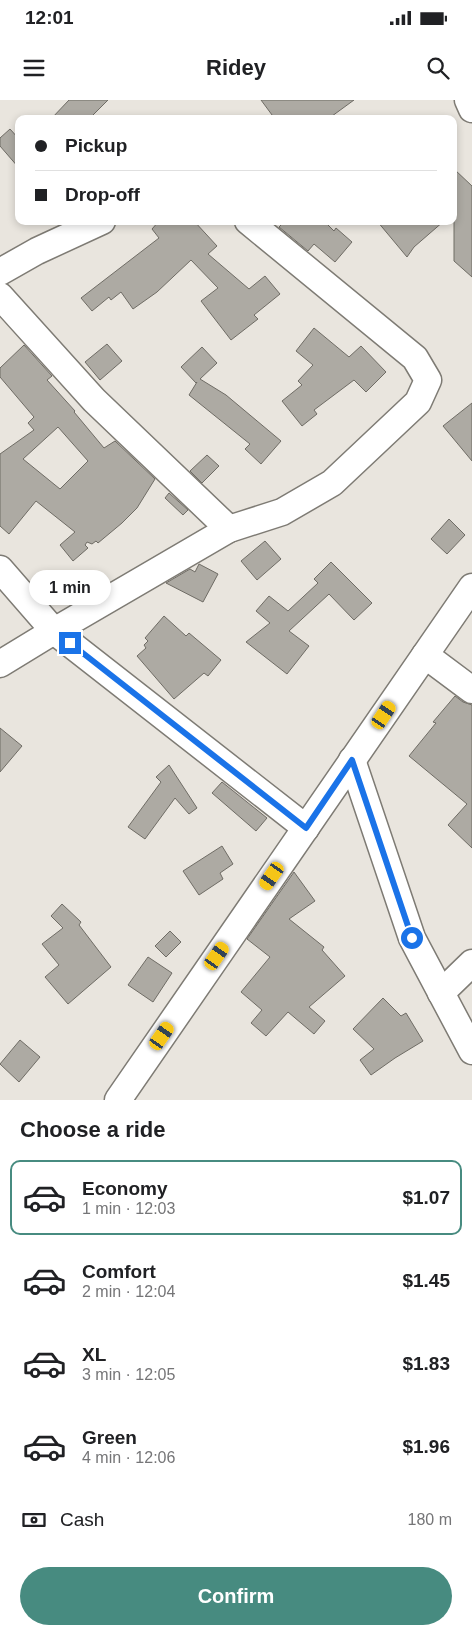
<!DOCTYPE html>
<meta charset="utf-8">
<style>
body{margin:0;font-family:Arial,sans-serif;background:#f2f2f2;color:#202124;height:100vh;display:flex;flex-direction:column;font-size:19px;white-space:nowrap}
*{box-sizing:border-box;margin:0}
p{font-size:16px;color:#757577}
.icon{flex:none;width:28px;height:28px;fill:none;stroke:currentColor;stroke-width:2;stroke-linecap:round;stroke-linejoin:round}
.map{position:relative;height:1000px;overflow:hidden}
.drawer{display:flex;flex-direction:column;background:#fff;flex:1}
.drawer>*{flex:none}
.hud{position:absolute;left:15px;top:15px;width:442px;height:110px;border-radius:10px;box-shadow:0 2px 8px #0003;display:grid;align-content:center;height:110px;padding:0 20px;background:#fff}
.end{position:absolute;width:22px;height:22px;margin:-11px;border:6px solid #1a73e8;background:#fff;box-shadow:0 0 0 2px #fff}
.from{border-radius:50%}
.bubble{position:absolute;height:35px;border-radius:18px;background:#fff;box-shadow:0 2px 8px #0003;font-size:16px;font-weight:600;line-height:35px;text-align:center}
.car{position:absolute;width:15px;height:30px;margin:-15px -8px;border-radius:6px;box-shadow:0 0 4px 1px #0007;background:linear-gradient(#f5c518 24%,#345 0 40%,#f5c518 0 76%,#345 0 86%,#f5c518 0)}
.hud b{display:flex;align-items:center;gap:18px;height:48px;font-size:19px}
.hud b+b{border-top:1px solid #e0e0e0}
.hud i{width:12px;height:12px;background:#202124}
ul{padding:0;list-style:none}
li{display:flex;align-items:center;gap:15px;height:75px;margin:0 10px 8px;padding:0 10px;border:2px solid transparent;border-radius:10px}
li div{flex:1}
li b{display:block;font-size:19px}
li em{font-style:normal;font-weight:600}
li.selected{border-color:#478b80}
li>.icon{width:45px;height:45px;stroke-width:1.5}
h2{padding:0 20px;font-size:22px;line-height:60px}
.pay{display:flex;align-items:center;gap:12px;height:55px;padding:0 20px;font-size:19px}
.pay p{margin-inline-start:auto}
.button{display:flex;gap:10px;margin-top:auto;padding:10px 20px}
.button a{flex:1;height:58px;border-radius:30px;background:#478b80;color:#fff;font-size:20px;font-weight:600;line-height:58px;text-align:center}
.status{display:flex;justify-content:space-between;align-items:center;height:35px;padding:0 25px;background:#fff;direction:ltr}
.status svg{height:14px;fill:currentColor}
header{display:flex;justify-content:space-between;align-items:center;height:65px;padding:0 20px;background:#fff;font-size:22px;font-weight:600}
.map>svg:first-child{display:block}
</style>
<div class="status"><b>12:01</b><svg viewBox="0 0 49 12"><path d="M0 12V9h3v3zM5 12V6h3v6zM10 12V3h3v9zM15 12V0h3v12zM26 1h20v11H26zM47 4h2v5h-2z"/></svg></div>
<header><svg class="icon" aria-label="menu" viewBox="0 0 24 24"><path d="M4 6h16M4 12h16M4 18h16"/></svg>Ridey<svg class="icon" aria-label="search" viewBox="0 0 24 24"><circle cx="10" cy="10" r="6"/><path d="M15 15l6 6"/></svg></header>
<div class="map">
<svg width="472" height="1000" viewBox="0 0 472 1000">
<rect width="100%" height="100%" fill="#e9e5de"/>
<g fill="#adaaa3" stroke="#6f6c65" fill-rule="evenodd">
<path d="M69,0H108L89,19H51Z"/>
<path d="M261,0H354L328,19H275Z"/>
<path d="M10,29L19,39V68L0,46V38Z"/>
<path d="M454,69L472,86V177L454,161Z"/>
<path d="M159,121H194L217,146L208,154L249,189L265,176L280,194L254,215L258,219L231,240L201,201L218,188L191,160L157,192L133,209L121,192L111,200L109,197L92,211L81,198L159,138L152,129Z"/>
<path d="M285,121H324L334,131L336,128L352,142L335,162L314,144L308,151L279,127Z"/>
<path d="M377,121H444L414,147L407,157Z"/>
<path d="M314,228L349,257L361,246L386,272L366,292L354,280L314,310L317,314L302,326L282,301L302,285L298,281L313,265L296,251Z"/>
<path d="M107,244L122,261L100,280L85,262Z"/>
<path d="M24,245L52,276L47,280L75,311L74,312L104,348L115,341L155,379L137,408L122,423L98,443L96,441L92,444L87,442L85,445L88,448L73,461L60,445L75,432L36,401L9,434L0,426V354L34,330L28,323L34,317L0,277V268ZM58,327L88,361L60,389L23,359Z"/>
<path d="M202,247L217,263L200,279L226,295L281,341L261,364L245,349L250,344L189,295L197,282L196,283L181,267Z"/>
<path d="M472,303V361L443,326Z"/>
<path d="M207,355L219,366L202,383L190,371Z"/>
<path d="M169,393L188,410L183,415L165,398Z"/>
<path d="M449,419L465,435L447,454L431,439Z"/>
<path d="M265,441L281,459L257,480L241,461Z"/>
<path d="M331,462L372,503L354,520L329,494L289,531L309,546L287,574L246,542L270,523L256,511L269,496L288,511L318,483L314,479Z"/>
<path d="M199,464L218,474L203,502L166,483L190,469L195,472Z"/>
<path d="M164,516L186,536L189,533L221,560L208,576L204,573L174,599L137,556L146,548L144,545L148,541L145,538Z"/>
<path d="M455,596L463,602L472,605V748L448,725L467,704L409,656L436,623L433,622Z"/>
<path d="M0,628L22,646L0,672Z"/>
<path d="M169,665L197,708L189,714L175,698L145,739L128,727L161,682L156,677Z"/>
<path d="M222,682L267,718L256,731L212,693Z"/>
<path d="M222,746L233,764L220,773L223,779L199,795L183,771Z"/>
<path d="M294,772L315,801L289,819L324,847L322,850L345,876L309,907L325,921L314,934L288,912L266,936L251,923L262,910L241,892L270,857L247,839Z"/>
<path d="M62,804L81,822L79,825L111,867L68,904L45,877L59,865L42,844L63,828L51,816Z"/>
<path d="M170,831L181,842L166,857L155,846Z"/>
<path d="M148,857L172,873L153,902L128,885Z"/>
<path d="M383,898L401,916L406,913L423,941L395,958L371,975L360,960L374,949L353,929Z"/>
<path d="M20,940L40,957L19,982L0,964Z"/>
</g>
<g fill="none" stroke-linecap="round" stroke-linejoin="round">
<g stroke="#7e7b74" stroke-width="29">
<g id="minor">
<path d="M468,0L472,9"/>
<path d="M0,172L37,151L102,121"/>
<path d="M0,196L94,300L229,429"/>
<path d="M0,469L54,531L306,728"/>
<path d="M425,555L472,590"/>
<path d="M0,564L54,531L229,429L282,412L332,383L418,302L428,280L415,258L248,121"/>
<path d="M352,660L412,838L472,951"/>
<path d="M441,893L472,863"/>
<path d="M118,1000L472,487"/>
</g>
</g>
<use href="#minor" stroke="#fff" stroke-width="26"/>
</g>
<g fill="none" stroke-linecap="round" stroke-linejoin="round">
<path stroke="#1a73e8" stroke-width="6" d="M70,543L306,728L352,660L412,838"/>
</g>
</svg>
<i class="end from" style="left:412px;top:838px"></i>
<i class="end" style="left:70px;top:543px"></i>
<div class="bubble" style="left:29px;top:470px;width:82px">1 min</div>
<i class="car" style="left:384px;top:615px;rotate:34deg"></i>
<i class="car" style="left:272px;top:776px;rotate:215deg"></i>
<i class="car" style="left:217px;top:856px;rotate:35deg"></i>
<i class="car" style="left:162px;top:936px;rotate:35deg"></i>
<div class="hud">
<b><i class="from"></i>Pickup</b>
<b><i></i>Drop-off</b>
</div>
</div>
<section class="drawer">
<h2>Choose a ride</h2>
<ul>
<li class="selected"><svg class="icon" aria-label="car" viewBox="0 0 24 24"><path d="M5 17H2v-5l4-1 3-4h7l3 4 3 1v5h-3M9 17h6M6 11h13"/><circle cx="7" cy="17" r="2"/><circle cx="17" cy="17" r="2"/></svg><div><b>Economy</b><p>1 min · 12:03</p></div><em>$1.07</em></li>
<li><svg class="icon" aria-label="car" viewBox="0 0 24 24"><path d="M5 17H2v-5l4-1 3-4h7l3 4 3 1v5h-3M9 17h6M6 11h13"/><circle cx="7" cy="17" r="2"/><circle cx="17" cy="17" r="2"/></svg><div><b>Comfort</b><p>2 min · 12:04</p></div><em>$1.45</em></li>
<li><svg class="icon" aria-label="car" viewBox="0 0 24 24"><path d="M5 17H2v-5l4-1 3-4h7l3 4 3 1v5h-3M9 17h6M6 11h13"/><circle cx="7" cy="17" r="2"/><circle cx="17" cy="17" r="2"/></svg><div><b>XL</b><p>3 min · 12:05</p></div><em>$1.83</em></li>
<li><svg class="icon" aria-label="car" viewBox="0 0 24 24"><path d="M5 17H2v-5l4-1 3-4h7l3 4 3 1v5h-3M9 17h6M6 11h13"/><circle cx="7" cy="17" r="2"/><circle cx="17" cy="17" r="2"/></svg><div><b>Green</b><p>4 min · 12:06</p></div><em>$1.96</em></li>
</ul>
<div class="pay"><svg class="icon" aria-label="cash" viewBox="0 0 24 24"><path d="M3 7h18v10H3z"/><circle cx="12" cy="12" r="2"/></svg>Cash<p>180 m</p></div>
<div class="button"><a>Confirm</a></div>
</section>
